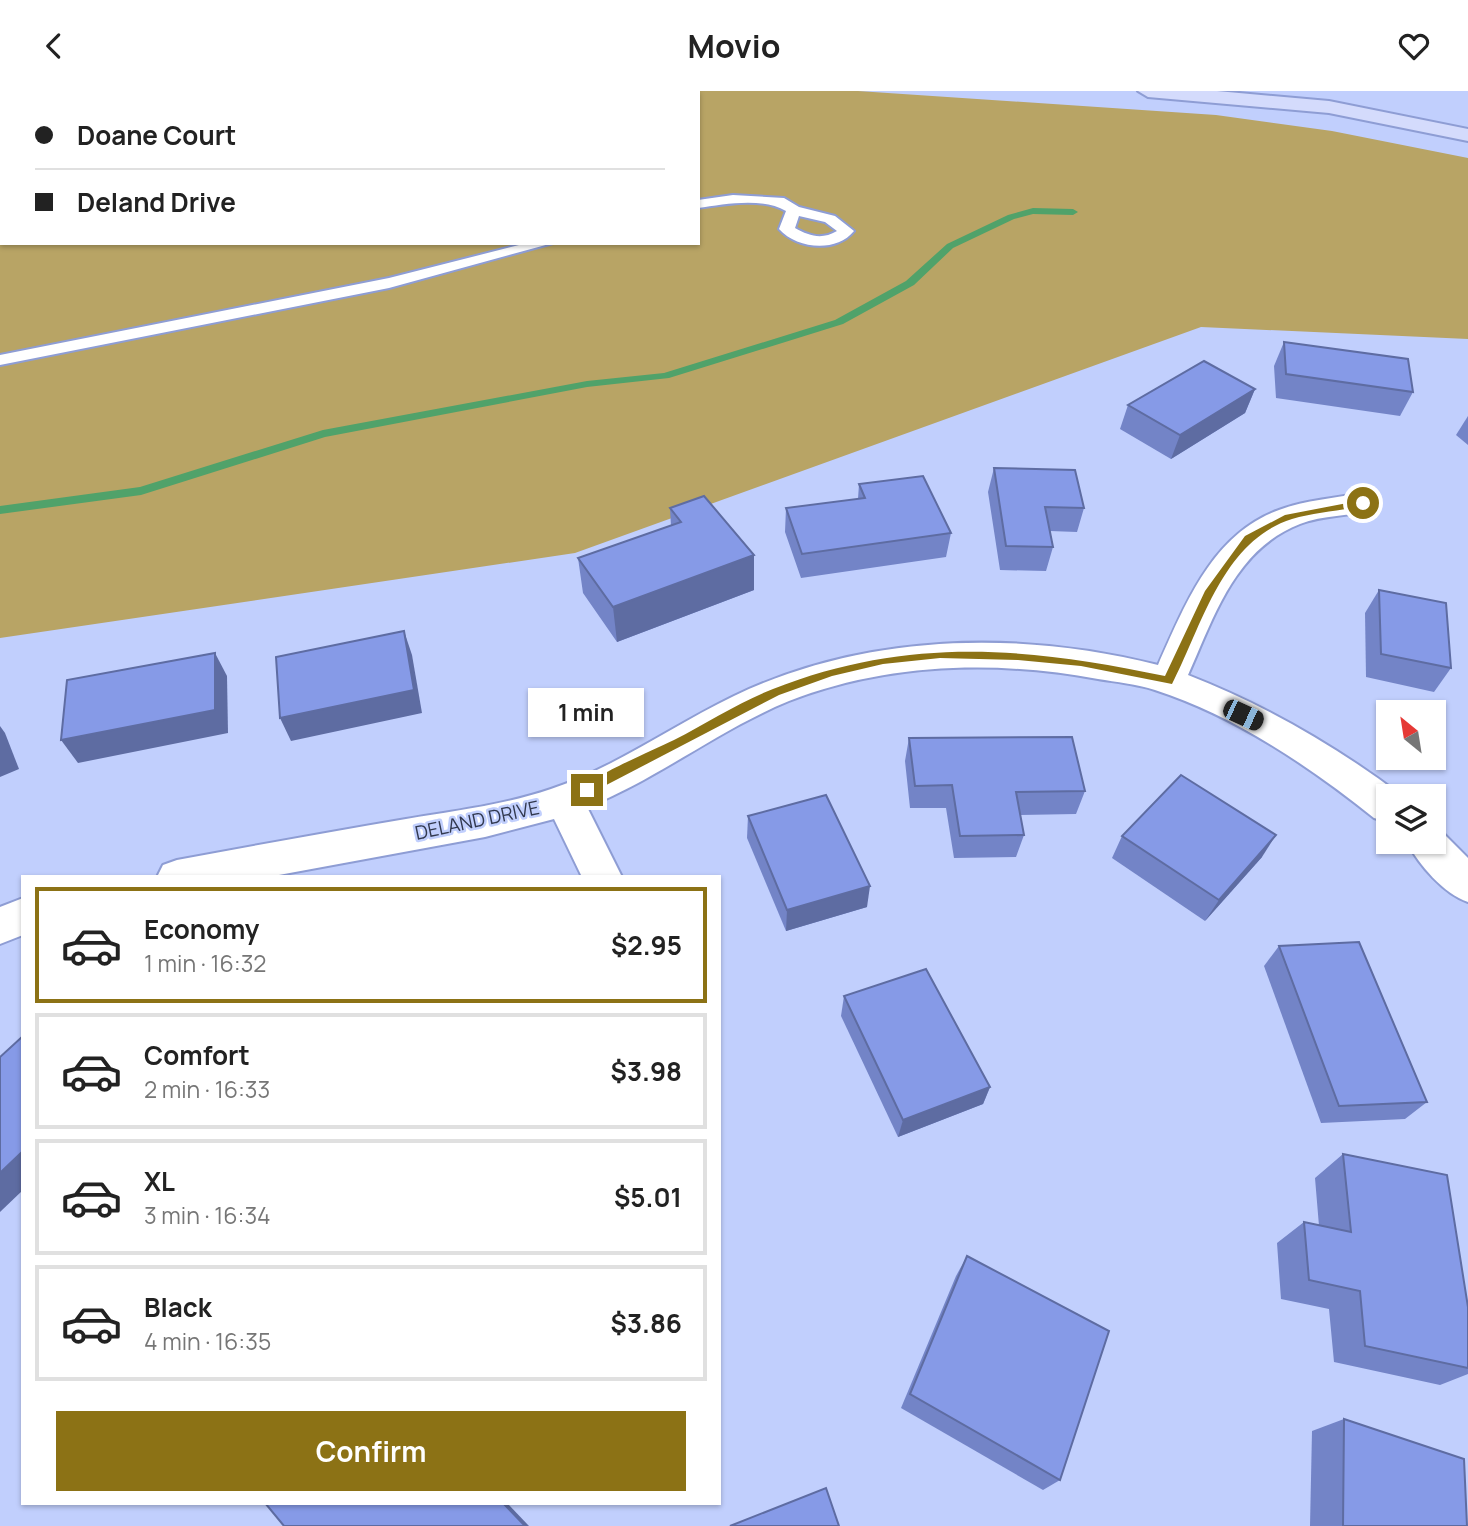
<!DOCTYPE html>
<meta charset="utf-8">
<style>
body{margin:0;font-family:Manrope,sans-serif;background:#f6f6f6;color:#222;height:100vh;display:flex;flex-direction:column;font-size:26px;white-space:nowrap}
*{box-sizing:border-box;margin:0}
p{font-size:23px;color:#767676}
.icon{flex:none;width:38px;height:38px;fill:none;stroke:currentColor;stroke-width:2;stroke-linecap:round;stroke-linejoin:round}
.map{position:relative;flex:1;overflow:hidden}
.panel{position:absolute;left:21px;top:784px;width:700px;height:630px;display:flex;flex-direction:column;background:#fff;border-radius:0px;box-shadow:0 2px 5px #0004}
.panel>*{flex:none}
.top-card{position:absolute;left:0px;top:0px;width:700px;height:154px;box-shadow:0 2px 5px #0004;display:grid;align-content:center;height:154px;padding:0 35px;background:#fff}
.needle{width:46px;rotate:330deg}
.buttons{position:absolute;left:1376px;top:609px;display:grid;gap:14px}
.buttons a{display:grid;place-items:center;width:70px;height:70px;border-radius:0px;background:#fff;box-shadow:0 2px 5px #0004;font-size:35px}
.end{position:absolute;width:32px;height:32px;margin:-16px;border:9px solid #8c7215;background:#fff;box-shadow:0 0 0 4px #fff}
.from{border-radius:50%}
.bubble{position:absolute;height:49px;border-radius:0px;background:#fff;box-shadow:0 2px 5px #0004;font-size:23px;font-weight:700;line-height:49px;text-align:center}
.car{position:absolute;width:21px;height:42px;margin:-21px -10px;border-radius:9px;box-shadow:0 0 5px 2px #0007;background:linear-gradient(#222 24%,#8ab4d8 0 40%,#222 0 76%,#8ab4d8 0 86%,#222 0)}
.top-card b{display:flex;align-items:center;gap:24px;height:66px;font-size:26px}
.top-card b+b{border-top:2px solid #e0e0e0}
.top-card i{width:18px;height:18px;background:#222}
ul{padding:12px 0 0;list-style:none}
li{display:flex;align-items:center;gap:21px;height:116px;margin:0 14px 10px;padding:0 21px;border:4px solid #e0e0e0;border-radius:0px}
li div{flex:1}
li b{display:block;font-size:26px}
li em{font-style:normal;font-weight:700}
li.active{border-color:#8c7215}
li>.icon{width:63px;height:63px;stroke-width:1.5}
.button{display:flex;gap:14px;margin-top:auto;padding:14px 35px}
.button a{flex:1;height:80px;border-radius:0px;background:#8c7215;color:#fff;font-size:28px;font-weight:700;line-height:80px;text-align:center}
header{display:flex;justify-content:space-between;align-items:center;height:91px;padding:0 35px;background:#fff;font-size:32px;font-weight:700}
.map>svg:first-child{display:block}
</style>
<header><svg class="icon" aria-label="back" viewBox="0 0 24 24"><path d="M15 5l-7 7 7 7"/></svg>Movio<svg class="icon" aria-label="heart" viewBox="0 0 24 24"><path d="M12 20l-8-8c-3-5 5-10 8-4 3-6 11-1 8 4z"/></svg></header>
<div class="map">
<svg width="1468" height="1435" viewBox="0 0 1468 1435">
<rect width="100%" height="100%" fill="#c1cffd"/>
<path fill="#b8a465" d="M696,0H858L1216,24L1332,40L1468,67V248L1201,236L575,462L0,547V123L2,152H698V2H693Z"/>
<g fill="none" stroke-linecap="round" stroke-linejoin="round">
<path fill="#50a26a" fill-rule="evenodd" d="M1033,117L1073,118L1078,121L1073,124L1033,123L1014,128L953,157L914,194L843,233L669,287L587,296L325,346L141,404L0,423V415L140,396L323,339L587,290L664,282L835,229L906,190L947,153L1008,124Z"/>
<g stroke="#8e9dd4" stroke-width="4">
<g id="lane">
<path d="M733,104L784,107L799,116L835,125L854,140C836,162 797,158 779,138L786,120C762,106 725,113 698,117V109ZM799,125L825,131L837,140C822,149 809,145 795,137Z"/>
<rect x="0" y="133" width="2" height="10"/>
<path d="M527,152H553L389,197L0,274V264L389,187Z"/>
</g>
</g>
<g stroke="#8e9dd4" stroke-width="4">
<g id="street">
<path d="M145,0H170L144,2Z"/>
<path d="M0,31H2L0,44Z"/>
<path d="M1363,402L1374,405L1378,412L1374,419C1350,425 1323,424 1300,433C1235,458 1214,526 1188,584C1265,614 1336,655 1402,705H1388V731L1374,727C1309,675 1235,625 1155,599C1137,593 1116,591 1098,588C995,569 887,572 789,610C718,639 658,688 587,716L622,786H582L554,728L485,746L268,786H157L163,774L177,769C253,755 329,741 406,728C454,720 504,714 551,698C616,676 672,635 734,605C865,542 1019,539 1158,574C1185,514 1212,443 1279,419C1306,409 1335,407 1363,402Z"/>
<path d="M1433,737L1441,740L1468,767V811C1444,803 1419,774 1407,751H1433Z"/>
<path d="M23,807V844L0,853V816Z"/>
</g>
</g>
<g stroke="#8e9dd4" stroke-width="4">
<path id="secondary" d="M1138,0H1217L1329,10L1468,38V50L1329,22L1148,6Z"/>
</g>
<use href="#lane" fill="#fff" fill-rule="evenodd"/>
<use href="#street" fill="#fff" fill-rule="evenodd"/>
<use href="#secondary" fill="#d4dbfc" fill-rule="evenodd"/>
</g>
<g fill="#7384c7">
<rect x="479" y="0" width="90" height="2"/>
<path d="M1284,251L1413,301L1400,325L1276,307L1274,275Z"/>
<path d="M1255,298L1245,322L1171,368L1120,338L1128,314Z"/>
<path d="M1468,325V354L1456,344Z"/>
<path d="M994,377L1084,417L1077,441L1050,440L1053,456L1046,480L1000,479L988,401Z"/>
<path d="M859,393L951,442L946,466L801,487L785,441L786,417L858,408Z"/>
<path d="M670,417L754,499L617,551L583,502L578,467L671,435Z"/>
<path d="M1379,499L1451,577L1434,601L1366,586L1365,522Z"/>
<path d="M909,647L1085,700L1076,723L1020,724L1024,744L1016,766L954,767L946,717H910L905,670Z"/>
<path d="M748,725L867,816L786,840L747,747Z"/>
<path d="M1122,745L1262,766L1205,830L1112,767Z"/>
<path d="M1279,855L1427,1011L1405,1028L1321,1032L1264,875Z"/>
<path d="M844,905L990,996L983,1013L898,1046L841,925Z"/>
<path d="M1343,1063L1468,1216V1283L1440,1294L1334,1271L1329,1218L1281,1208L1277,1152L1304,1131L1319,1135L1315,1087Z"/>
<path d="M967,1165L1060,1389L1043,1399L901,1317L956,1185Z"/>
<path d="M1344,1328L1467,1435H1310L1312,1340Z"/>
</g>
<g fill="#5e6ca2">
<path d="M520,0H569V2H512Z"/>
<path d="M613,0H630L624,2H613Z"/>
<rect x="0" y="70" width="2" height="25"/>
<path d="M1255,298L1245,322L1171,368L1180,344Z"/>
<path d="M754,464V499L617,551L613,516Z"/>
<path d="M404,540L412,564L422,622L291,650L280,627Z"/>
<path d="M215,562L227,585L228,642L78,672L61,649Z"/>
<path d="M0,635L5,642L19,678L0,686Z"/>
<path d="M1276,744L1262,766L1205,830L1219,809Z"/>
<path d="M870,795L867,816L786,840L787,819Z"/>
<path d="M990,996L983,1013L898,1046L903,1029Z"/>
<path d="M23,1060V1099L0,1121V1082Z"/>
<path d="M503,1412H507L529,1435H525Z"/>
</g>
<g fill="#869ae7" stroke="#5e6ca2" stroke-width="2">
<path d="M211,0H311L295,2H211Z"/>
<path d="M405,0H440L439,2H404Z"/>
<path d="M493,0H520L512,2H495Z"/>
<rect x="0" y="53" width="2" height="17"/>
<path d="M1284,251L1408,268L1413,301L1286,283Z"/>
<path d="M1204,270L1255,298L1180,344L1128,314Z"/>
<path d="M994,377L1075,379L1084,417L1045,416L1053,456L1006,455Z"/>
<path d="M923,385L951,442L802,463L786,417L865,407L859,393Z"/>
<path d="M704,405L754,464L613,516L578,467L681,431L670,417Z"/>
<path d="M1379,499L1446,512L1451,577L1381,563Z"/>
<path d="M404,540L414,599L280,627L276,566Z"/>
<path d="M215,562V619L61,649L67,589Z"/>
<path d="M1072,646L1085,700L1016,701L1024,744L960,745L952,694L915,695L909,647Z"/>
<path d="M1181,684L1276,744L1219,809L1122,745Z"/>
<path d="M826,704L870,795L787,819L748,725Z"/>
<path d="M1359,851L1427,1011L1339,1015L1279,855Z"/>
<path d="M926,878L990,996L903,1029L844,905Z"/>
<path d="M23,945V1060L0,1082V966Z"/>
<path d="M1343,1063L1447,1084L1468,1216V1277L1365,1255L1360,1200L1309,1189L1304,1131L1351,1141Z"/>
<path d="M967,1165L1109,1240L1060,1389L910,1303Z"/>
<path d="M1344,1328L1464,1368L1467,1435H1343Z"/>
<path d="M826,1397L839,1435H730Z"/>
<path d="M265,1412H503L525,1435H284Z"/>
</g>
<path fill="#8c7215" d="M1363,409L1366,414C1342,420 1315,421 1292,428C1222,450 1202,535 1172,593L1081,575L1018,569L940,567L883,573L832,585L779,604L591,702L587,703L581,699C593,684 654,659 674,649C707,632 739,611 773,598C908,545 1027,556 1165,585L1205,500L1245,445L1285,424Z"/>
<g text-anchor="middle" stroke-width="5" stroke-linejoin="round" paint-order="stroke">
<g font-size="19" fill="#32394f" stroke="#c1cffd">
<text transform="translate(477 729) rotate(-12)" y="7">DELAND DRIVE</text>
</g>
</g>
</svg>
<div class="buttons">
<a><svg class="needle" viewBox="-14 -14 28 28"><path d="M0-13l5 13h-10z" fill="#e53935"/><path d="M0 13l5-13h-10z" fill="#767676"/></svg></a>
<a><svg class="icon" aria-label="layers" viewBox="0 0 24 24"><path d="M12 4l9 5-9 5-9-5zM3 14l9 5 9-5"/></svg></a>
</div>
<i class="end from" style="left:1363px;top:412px"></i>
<i class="end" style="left:587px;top:699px"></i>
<div class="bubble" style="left:528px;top:597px;width:116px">1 min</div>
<i class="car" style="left:1243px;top:624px;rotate:115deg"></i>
<div class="top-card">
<b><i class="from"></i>Doane Court</b>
<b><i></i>Deland Drive</b>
</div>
<section class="panel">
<ul>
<li class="active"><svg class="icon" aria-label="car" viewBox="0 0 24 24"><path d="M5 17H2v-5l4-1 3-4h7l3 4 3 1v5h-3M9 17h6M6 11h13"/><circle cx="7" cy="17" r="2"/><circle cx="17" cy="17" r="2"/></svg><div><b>Economy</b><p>1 min · 16:32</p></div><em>$2.95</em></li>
<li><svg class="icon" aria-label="car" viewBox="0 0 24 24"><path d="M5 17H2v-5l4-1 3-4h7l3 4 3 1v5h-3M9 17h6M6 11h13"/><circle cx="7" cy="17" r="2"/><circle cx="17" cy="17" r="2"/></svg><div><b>Comfort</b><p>2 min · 16:33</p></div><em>$3.98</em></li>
<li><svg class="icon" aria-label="car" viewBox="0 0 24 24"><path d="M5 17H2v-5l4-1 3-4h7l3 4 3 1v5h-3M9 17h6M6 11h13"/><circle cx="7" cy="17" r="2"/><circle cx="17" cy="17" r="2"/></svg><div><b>XL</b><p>3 min · 16:34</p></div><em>$5.01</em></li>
<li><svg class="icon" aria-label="car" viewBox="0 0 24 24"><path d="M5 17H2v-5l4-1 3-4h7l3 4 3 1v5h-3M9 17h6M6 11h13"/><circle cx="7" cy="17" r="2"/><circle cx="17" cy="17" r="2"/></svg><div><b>Black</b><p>4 min · 16:35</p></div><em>$3.86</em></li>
</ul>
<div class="button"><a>Confirm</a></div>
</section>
</div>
